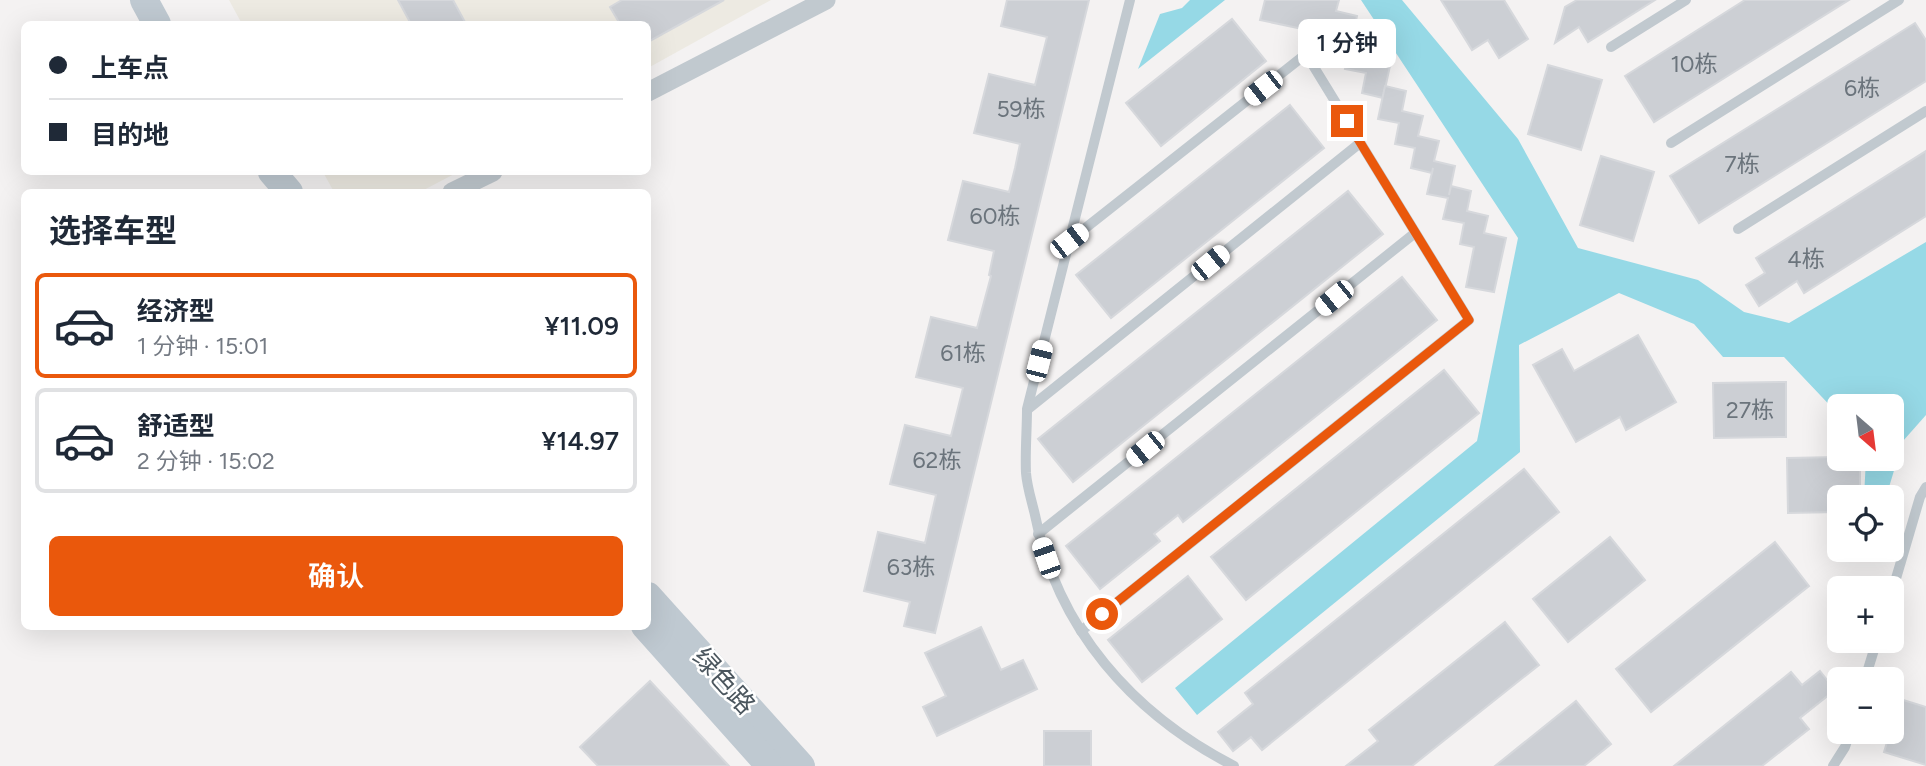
<!DOCTYPE html>
<html lang="zh">
<meta charset="utf-8">
<style>
body{margin:0;font-family:Figtree,"Noto Sans SC",sans-serif;background:#f2f2f3;color:#1f2937;height:100vh;display:flex;flex-direction:column;font-size:26px;white-space:nowrap}
*{box-sizing:border-box;margin:0}
p{font-size:23px;color:#747a83}
.icon{flex:none;width:38px;height:38px;fill:none;stroke:currentColor;stroke-width:2;stroke-linecap:round;stroke-linejoin:round}
.map{position:relative;flex:1;overflow:hidden}
.drawer{position:absolute;left:21px;top:189px;width:630px;height:441px;display:flex;flex-direction:column;background:#fff;border-radius:10px;box-shadow:0 7px 28px #0002}
.drawer>*{flex:none}
.top-card{position:absolute;left:21px;top:21px;width:630px;height:154px;border-radius:10px;box-shadow:0 7px 28px #0002;display:grid;align-content:center;height:154px;padding:0 28px;background:#fff}
.needle{width:46px;rotate:152deg}
.tools{position:absolute;left:1827px;top:394px;display:grid;gap:14px}
.tools a{display:grid;place-items:center;width:77px;height:77px;border-radius:10px;background:#fff;box-shadow:0 7px 28px #0002;font-size:35px}
.end{position:absolute;width:32px;height:32px;margin:-16px;border:9px solid #ea580c;background:#fff;box-shadow:0 0 0 4px #fff}
.from{border-radius:50%}
.bubble{position:absolute;height:49px;border-radius:10px;background:#fff;box-shadow:0 7px 28px #0002;font-size:23px;font-weight:600;line-height:49px;text-align:center}
.car{position:absolute;width:21px;height:42px;margin:-21px -10px;border-radius:9px;box-shadow:0 0 5px 2px #0007;background:linear-gradient(#fff 24%,#345 0 40%,#fff 0 76%,#345 0 86%,#fff 0)}
.top-card b{display:flex;align-items:center;gap:24px;height:66px;font-size:26px}
.top-card b+b{border-top:2px solid #e0e1e3}
.top-card i{width:18px;height:18px;background:#1f2937}
ul{padding:0;list-style:none}
li{display:flex;align-items:center;gap:21px;height:105px;margin:0 14px 10px;padding:0 14px;border:4px solid #e0e1e3;border-radius:10px}
li div{flex:1}
li b{display:block;font-size:26px}
li em{font-style:normal;font-weight:600}
li.current{border-color:#ea580c}
li>.icon{width:63px;height:63px;stroke-width:1.5}
h2{padding:0 28px;font-size:32px;line-height:84px}
.primary-button{display:flex;gap:14px;margin-top:auto;padding:14px 28px}
.primary-button a{flex:1;height:80px;border-radius:10px;background:#ea580c;color:#fff;font-size:28px;font-weight:600;line-height:80px;text-align:center}
.map>svg:first-child{display:block}
</style>
<div class="map">
<svg width="1926" height="766" viewBox="0 0 1926 766">
<rect width="100%" height="100%" fill="#f4f2f2"/>
<g fill="#edeae2">
<path d="M229,0H771L648,68V24H242Z"/>
<path d="M323,172H458L420,192H334Z"/>
</g>
<g fill="#96d9e6">
<path d="M1190,0H1225L1138,69L1160,14L1182,8Z"/>
<path d="M1361,0H1402L1518,139L1578,248L1698,280L1744,312L1789,323L1926,242V415L1903,441L1886,497H1864L1866,459L1892,458V406H1839V415L1784,357H1723L1694,324L1619,293L1519,345L1520,452L1197,715L1175,688L1477,441L1518,238Z"/>
</g>
<g fill="#cccfd4" stroke="#d6d8dc" stroke-width="2">
<path d="M398,0H453L466,24H411Z"/>
<path d="M622,0H724L648,42V24H620L610,7Z"/>
<path d="M1007,0H1089L935,633L904,626L910,602L864,591L878,532L925,543L936,495L890,484L905,425L951,436L963,388L916,377L931,317L977,328L991,276L989,275L994,251L948,240L963,181L1009,192L1015,168L1020,144L974,133L989,74L1035,85L1047,37L1001,26Z"/>
<path d="M1265,0H1339L1336,11L1357,16L1350,48L1329,44L1331,35L1260,20Z"/>
<path d="M1441,0H1504L1528,39L1499,58L1488,40L1472,50Z"/>
<path d="M1577,0H1655L1588,42L1579,27L1555,43L1565,7Z"/>
<path d="M1745,0H1849L1654,122L1625,76Z"/>
<path d="M1232,19L1266,61L1161,146L1126,103Z"/>
<path d="M1915,23L1926,40V81L1699,223L1670,176Z"/>
<path d="M1353,36L1373,41L1368,67L1369,61L1390,66L1383,98L1362,93L1366,73L1345,69Z"/>
<path d="M1548,65L1602,80L1581,150L1528,134Z"/>
<path d="M1385,86L1406,91L1402,111L1423,116L1418,136L1439,141L1434,161L1455,166L1449,195L1451,186L1471,191L1467,211L1488,216L1484,233L1506,238L1494,292L1466,287L1474,247L1460,244L1464,223L1443,219L1448,198L1427,194L1433,168L1432,173L1411,168L1415,148L1395,144L1399,123L1378,119Z"/>
<path d="M1290,105L1324,148L1111,318L1076,275Z"/>
<path d="M1926,151V216L1804,293L1797,281L1759,306L1746,285L1765,273L1756,258Z"/>
<path d="M1601,156L1654,172L1633,241L1580,225Z"/>
<path d="M1348,191L1383,234L1073,482L1038,439Z"/>
<path d="M1402,277L1437,320L1183,522L1178,515L1154,534L1160,541L1100,589L1066,546Z"/>
<path d="M1638,335L1676,402L1626,430L1620,417L1576,442L1533,365L1562,349L1574,371Z"/>
<path d="M1444,370L1479,413L1246,600L1211,557Z"/>
<path d="M1786,382V437L1714,438L1713,383Z"/>
<path d="M1839,457V458H1860V497H1839V512L1788,513L1787,458Z"/>
<path d="M1524,469L1559,512L1262,750L1251,737L1233,751L1218,732L1253,704L1245,693Z"/>
<path d="M1610,537L1645,580L1568,642L1533,599Z"/>
<path d="M1775,542L1809,586L1651,712L1616,669Z"/>
<path d="M1188,576L1222,619L1142,682L1108,640Z"/>
<path d="M1505,622L1539,665L1412,766H1346L1378,741L1369,730Z"/>
<path d="M981,627L1001,670L1023,660L1037,689L937,736L923,707L946,696L925,653Z"/>
<path d="M1820,671L1835,690L1800,718L1809,729L1762,766H1674L1791,672L1802,685Z"/>
<path d="M650,681L729,766H598L580,747Z"/>
<path d="M1900,699L1926,707V765L1884,752Z"/>
<path d="M1576,701L1611,744L1584,766H1495Z"/>
<rect x="1044" y="731" width="47" height="35"/>
</g>
<g fill="none" stroke-linecap="round" stroke-linejoin="round">
<g stroke="#c1c9cf" stroke-width="10">
<path d="M1130,0L1027,409C1027,430 1025,452 1026,473C1027,487 1032,502 1035,515C1057,629 1133,714 1234,766"/>
<path d="M1611,47L1686,0"/>
<path d="M1671,143L1899,0"/>
<path d="M1738,229L1926,111"/>
<path d="M1069,241L1306,54L1469,320L1081,631"/>
<path d="M1028,409L1360,143"/>
<path d="M1038,534L1415,233"/>
<path d="M1892,592L1920,497L1926,487"/>
<path d="M1865,679L1877,640"/>
<path d="M1833,766L1845,747L1850,732"/>
</g>
<g stroke="#c1c9cf" stroke-width="19">
<path d="M648,92L826,0"/>
<path d="M452,192L493,172"/>
</g>
<g stroke="#bfc9d1" stroke-width="28">
<path d="M144,0L157,24"/>
<path d="M272,172L289,192"/>
<path d="M648,596L801,766"/>
<path d="M645,626L770,766"/>
</g>
</g>
<g fill="none" stroke-linecap="round" stroke-linejoin="round">
<path stroke="#ea580c" stroke-width="9" d="M1102,614L1469,320L1347,121"/>
</g>
<g text-anchor="middle" stroke-width="5" stroke-linejoin="round" paint-order="stroke">
<g font-size="23" fill="#6b747c">
<text x="1694" y="72">10栋</text>
<text x="1862" y="96">6栋</text>
<text x="1021" y="117">59栋</text>
<text x="1742" y="172">7栋</text>
<text x="995" y="224">60栋</text>
<text x="1806" y="267">4栋</text>
<text x="963" y="361">61栋</text>
<text x="1750" y="418">27栋</text>
<text x="937" y="468">62栋</text>
<text x="911" y="575">63栋</text>
</g>
<g font-size="26" fill="#4b565e" stroke="#fff">
<text transform="translate(724 681) rotate(48)" y="9">绿色路</text>
</g>
</g>
</svg>
<div class="tools">
<a><svg class="needle" viewBox="-14 -14 28 28"><path d="M0-13l5 13h-10z" fill="#e53935"/><path d="M0 13l5-13h-10z" fill="#747a83"/></svg></a>
<a><svg class="icon" aria-label="locate" viewBox="0 0 24 24"><circle cx="12" cy="12" r="6"/><path d="M12 2v4M12 18v4M2 12h4M18 12h4"/></svg></a>
<a>+</a>
<a>−</a>
</div>
<i class="end from" style="left:1102px;top:614px"></i>
<i class="end" style="left:1347px;top:121px"></i>
<div class="bubble" style="left:1298px;top:19px;width:98px">1 分钟</div>
<i class="car" style="left:1263px;top:88px;rotate:232deg"></i>
<i class="car" style="left:1069px;top:241px;rotate:52deg"></i>
<i class="car" style="left:1210px;top:263px;rotate:51deg"></i>
<i class="car" style="left:1334px;top:298px;rotate:231deg"></i>
<i class="car" style="left:1039px;top:361px;rotate:14deg"></i>
<i class="car" style="left:1145px;top:449px;rotate:231deg"></i>
<i class="car" style="left:1046px;top:558px;rotate:341deg"></i>
<div class="top-card">
<b><i class="from"></i>上车点</b>
<b><i></i>目的地</b>
</div>
<section class="drawer">
<h2>选择车型</h2>
<ul>
<li class="current"><svg class="icon" aria-label="car" viewBox="0 0 24 24"><path d="M5 17H2v-5l4-1 3-4h7l3 4 3 1v5h-3M9 17h6M6 11h13"/><circle cx="7" cy="17" r="2"/><circle cx="17" cy="17" r="2"/></svg><div><b>经济型</b><p>1 分钟 · 15:01</p></div><em>¥11.09</em></li>
<li><svg class="icon" aria-label="car" viewBox="0 0 24 24"><path d="M5 17H2v-5l4-1 3-4h7l3 4 3 1v5h-3M9 17h6M6 11h13"/><circle cx="7" cy="17" r="2"/><circle cx="17" cy="17" r="2"/></svg><div><b>舒适型</b><p>2 分钟 · 15:02</p></div><em>¥14.97</em></li>
</ul>
<div class="primary-button"><a>确认</a></div>
</section>
</div>
